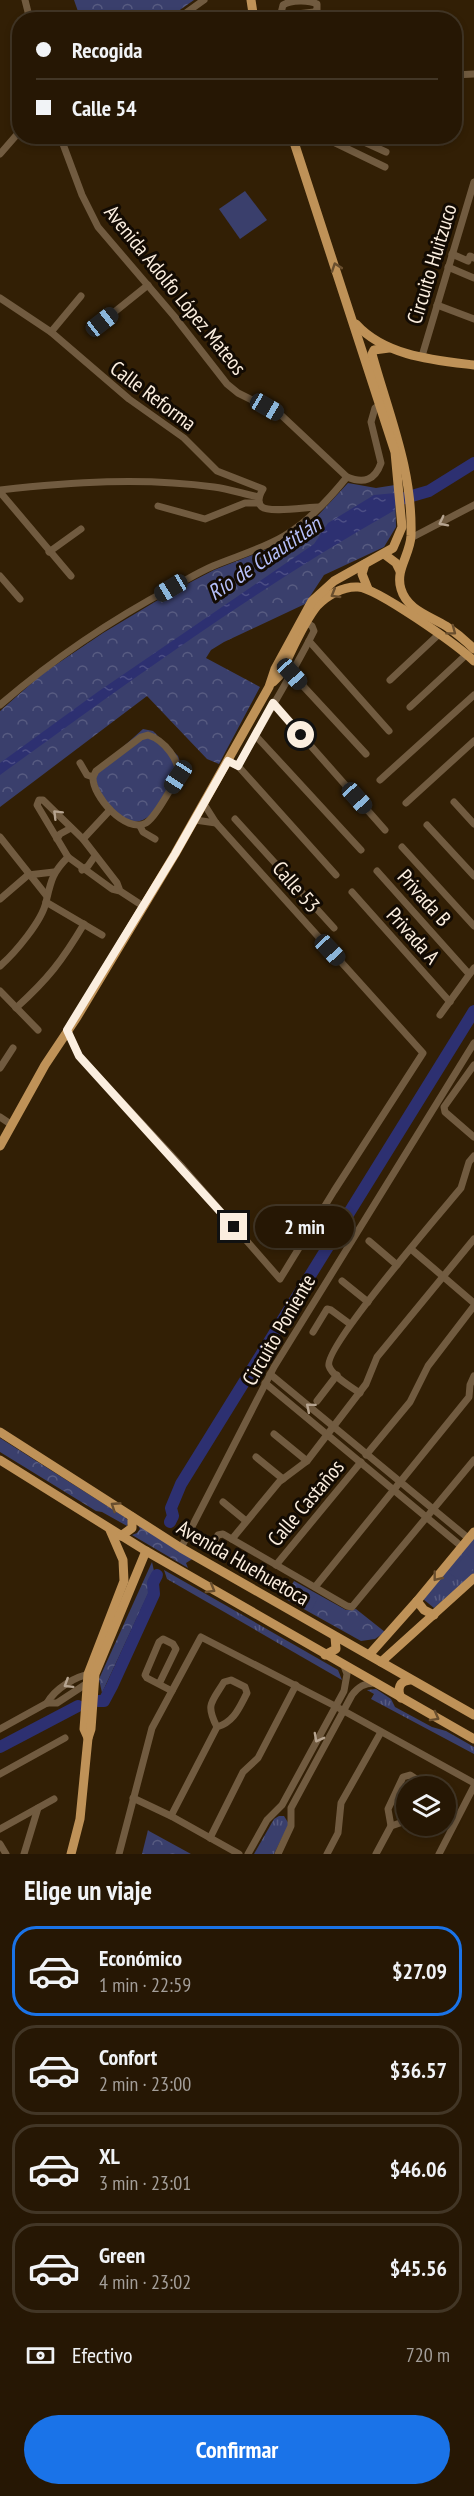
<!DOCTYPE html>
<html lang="es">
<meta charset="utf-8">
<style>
body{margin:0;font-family:"PT Sans Narrow",sans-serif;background:#322413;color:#f1f3f6;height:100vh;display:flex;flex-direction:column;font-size:22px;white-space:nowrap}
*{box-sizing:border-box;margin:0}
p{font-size:20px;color:#a49f9a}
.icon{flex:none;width:33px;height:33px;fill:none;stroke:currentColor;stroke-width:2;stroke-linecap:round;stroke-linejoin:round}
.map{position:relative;height:1854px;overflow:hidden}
.details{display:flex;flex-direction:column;background:#261704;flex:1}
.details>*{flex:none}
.top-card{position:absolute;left:12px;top:12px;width:450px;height:132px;border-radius:24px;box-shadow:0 3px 9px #0003,0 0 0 2px #423626;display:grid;align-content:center;height:132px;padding:0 24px;background:#261704}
.tools{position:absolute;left:396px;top:1776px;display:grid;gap:12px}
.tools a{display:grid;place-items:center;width:60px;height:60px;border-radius:50%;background:#261704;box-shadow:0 3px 9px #0003,0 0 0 2px #423626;font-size:30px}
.end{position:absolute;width:27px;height:27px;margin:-14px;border:8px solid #fbeedf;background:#111;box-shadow:0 0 0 3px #111}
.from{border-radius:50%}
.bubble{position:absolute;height:42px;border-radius:21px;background:#261704;box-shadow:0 3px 9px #0003,0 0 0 2px #423626;font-size:20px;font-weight:700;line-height:42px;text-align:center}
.car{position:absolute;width:18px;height:36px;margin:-18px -9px;border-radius:8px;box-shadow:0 0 4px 2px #0007;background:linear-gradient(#222 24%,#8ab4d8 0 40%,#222 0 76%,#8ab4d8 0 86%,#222 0)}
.top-card b{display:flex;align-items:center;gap:21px;height:57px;font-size:22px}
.top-card b+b{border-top:2px solid #423626}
.top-card i{width:15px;height:15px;background:#f1f3f6}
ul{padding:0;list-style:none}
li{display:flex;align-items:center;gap:18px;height:90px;margin:0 12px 9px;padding:0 12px;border:3px solid #423626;border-radius:24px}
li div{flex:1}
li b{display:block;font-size:22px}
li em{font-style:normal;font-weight:700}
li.active{border-color:#1a73e8}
li>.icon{width:54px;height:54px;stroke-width:1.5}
h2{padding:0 24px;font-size:27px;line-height:72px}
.pay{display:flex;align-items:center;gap:15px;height:66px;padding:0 24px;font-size:22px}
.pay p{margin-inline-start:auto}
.cta{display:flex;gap:12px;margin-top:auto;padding:12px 24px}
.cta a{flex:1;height:69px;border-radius:36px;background:#1a73e8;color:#fff;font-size:24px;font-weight:700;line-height:69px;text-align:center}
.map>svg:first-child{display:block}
</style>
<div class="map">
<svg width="474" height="1854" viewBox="0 0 474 1854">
<defs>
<pattern id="grass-tufts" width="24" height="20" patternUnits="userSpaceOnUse" patternTransform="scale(1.5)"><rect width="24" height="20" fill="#3a3f6c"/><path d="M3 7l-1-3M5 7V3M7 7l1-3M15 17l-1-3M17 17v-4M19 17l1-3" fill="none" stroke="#575b81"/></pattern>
<pattern id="park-crowns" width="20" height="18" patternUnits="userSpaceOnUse" patternTransform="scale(1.5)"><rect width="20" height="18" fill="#3a3f6c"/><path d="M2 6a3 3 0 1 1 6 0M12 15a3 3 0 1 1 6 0" fill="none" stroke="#575b81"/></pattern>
<pattern id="water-ripples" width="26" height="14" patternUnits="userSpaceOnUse" patternTransform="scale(1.5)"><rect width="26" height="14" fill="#2d3071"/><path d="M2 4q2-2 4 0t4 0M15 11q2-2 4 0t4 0" fill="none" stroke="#4c4e85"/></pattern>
</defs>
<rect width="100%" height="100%" fill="#321f05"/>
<g fill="url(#grass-tufts)">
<path d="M474,1538V1574L434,1608L423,1599Z"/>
<path d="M164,1570L338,1670L342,1680L167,1579Z"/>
<path d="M376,1689L391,1699L395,1707L432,1727L446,1731L474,1747V1754L371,1699L374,1694L367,1690Z"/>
<path d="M279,1816H284L289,1824L274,1854H254L274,1819Z"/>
</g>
<g fill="url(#park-crowns)">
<path d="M74,0H194L167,19L81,20Z"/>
<path d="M348,483L376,488L395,485L396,527L384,547L324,575L305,604L224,642L211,650L206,658L260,687L219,764L207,759L147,696L0,807V711L42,674L103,633L168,594L214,570L290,540L311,523Z"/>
<path d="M143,729L153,731L178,756L183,770C168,791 147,842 117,813C101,798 100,795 94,773Z"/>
<path d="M0,1438L123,1516L129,1521L127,1526L102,1512L96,1511L0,1452Z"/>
<path d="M138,1525L194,1558L186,1563L188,1568L132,1535L137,1533L140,1529Z"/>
<path d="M152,1562L154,1571L148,1594L102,1693L99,1679Z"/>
<path d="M294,1581L346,1610L356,1609L385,1632L375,1639L361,1641L284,1598Z"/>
<path d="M148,1830L149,1831L191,1854H142Z"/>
</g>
<g fill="#3a3f6c">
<path d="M245,191L267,220L240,239L219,209Z"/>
<path d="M467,1554L474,1562V1568L460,1581L449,1573Z"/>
<path d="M296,1585L318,1598L311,1611L289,1597Z"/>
</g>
<path fill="url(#water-ripples)" d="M395,493V510C257,588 128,682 0,775V763L99,691L314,544L328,523L374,495Z"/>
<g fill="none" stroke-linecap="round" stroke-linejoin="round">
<g stroke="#2d3071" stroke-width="12">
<path d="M398,500L429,491L474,463"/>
<path d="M170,1522L173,1516L171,1508L181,1484L474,1011"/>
<path d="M98,1701H104L112,1686L154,1594L153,1583L157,1575"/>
<path d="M0,1747L78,1706"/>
</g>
<g stroke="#715b40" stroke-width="7">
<path d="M25,0L30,20"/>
<path d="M254,19L314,12L317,10V4C309,0 291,0 283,5L280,17"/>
<path d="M176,20L204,0"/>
<path d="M454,75L474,74"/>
<path d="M60,136L82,195L98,227L174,316L227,384L238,393L280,414L347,477C364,484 375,480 381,463L371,422L375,408L382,403"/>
<path d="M321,136L385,167"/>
<path d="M351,136L386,152"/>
<path d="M0,154L20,131"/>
<path d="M452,254L468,261L470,256L474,258"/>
<path d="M448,267L474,278"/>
<path d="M0,298L51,332L129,399L184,438L217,471L263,489C260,494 256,502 262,507C269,513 308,507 319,507"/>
<path d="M437,305L474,319"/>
<path d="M102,322L148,285"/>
<path d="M51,332L81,296"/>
<path d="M422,356L474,182"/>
<path d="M0,490C71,482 143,477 214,487C229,489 244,494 259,497"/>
<path d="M0,492L71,576"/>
<path d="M158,506L205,519L245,503H259"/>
<path d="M411,538L474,505"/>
<path d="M49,552L81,529"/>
<path d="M0,576L20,599"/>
<path d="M309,641L389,731"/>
<path d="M292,674L366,754"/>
<path d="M390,680L438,635"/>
<path d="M273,703L385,830"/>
<path d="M0,705C53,659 111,620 173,587C186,580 199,572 213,566C237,556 262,549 284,536C308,522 330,498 347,477"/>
<path d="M410,707L467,654"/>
<path d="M148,735C164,740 181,761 178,777C170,789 156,817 146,823C126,834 92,796 93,777L96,771L141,737Z"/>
<path d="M255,735L361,850"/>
<path d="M228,761L238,766L336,875"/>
<path d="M80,763L87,775L93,777"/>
<path d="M238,766C263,721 291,677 314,631L312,626L307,623"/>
<path d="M380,780L474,695"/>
<path d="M454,802L474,824"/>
<path d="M406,803L474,741"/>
<path d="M235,819L334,928"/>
<path d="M195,820L216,823"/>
<path d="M427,825L474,876"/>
<path d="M140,826L143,832L155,839"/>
<path d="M0,837L46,895"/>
<path d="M57,839L60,834L71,828"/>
<path d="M83,839L110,810"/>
<path d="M402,847L474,926"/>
<path d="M82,870L88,866L95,856"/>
<path d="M377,871L469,974"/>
<path d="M28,875L54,872"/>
<path d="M120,891L117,883L83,839L43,800H39L37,805L68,857L112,889L120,891L143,906"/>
<path d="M352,892L450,1002"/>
<path d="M0,899L28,875"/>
<path d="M46,902L102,935"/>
<path d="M0,966C15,953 42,921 46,902C51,881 52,873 68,857"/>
<path d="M0,991L38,1030"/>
<path d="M16,1008C48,979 62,961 84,924"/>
<path d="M440,1015L474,968"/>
<path d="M67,1030L79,1056L183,1168L280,1279L334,1191L423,1053L216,823L204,804"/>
<path d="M474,1065L444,1107L445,1112L474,1137"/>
<path d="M0,1068L13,1048"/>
<path d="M0,1117L12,1125"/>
<path d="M369,1241L397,1265"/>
<path d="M411,1249L474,1303"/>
<path d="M342,1281L368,1302"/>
<path d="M313,1332L327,1309L331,1310L350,1324"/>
<path d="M270,1374L468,1538"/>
<path d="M265,1383L461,1546"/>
<path d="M360,1393C351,1387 332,1376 329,1366C323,1348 442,1211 461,1188L469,1162L474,1156"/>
<path d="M317,1401L337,1375"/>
<path d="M274,1434L307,1461"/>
<path d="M366,1455L410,1402L428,1366L474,1306"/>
<path d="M256,1457L283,1479"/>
<path d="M223,1502L246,1521"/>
<path d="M232,1539L279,1482L307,1461L366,1384L377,1357L474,1239"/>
<path d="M212,1544L218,1535L223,1534L347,1606L352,1607L474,1460"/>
<path d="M181,1548L274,1367L474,1043"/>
<path d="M276,1565L361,1462"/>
<path d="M315,1587L469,1397L470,1385L474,1376"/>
<path d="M159,1684L176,1649L173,1644L163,1639L159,1642L145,1675L147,1678L172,1691"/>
<path d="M47,1703C55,1689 75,1676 91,1674"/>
<path d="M0,1729L47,1703H57L89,1682"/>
<path d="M0,1774L65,1738"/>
<path d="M133,1798L171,1816L239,1854"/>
<path d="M171,1816L217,1727C234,1722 239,1708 247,1693L245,1687L231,1680L224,1682C212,1702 205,1704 217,1727"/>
<path d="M391,1826L406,1821"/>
<path d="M0,1829L54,1799"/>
<path d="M210,1838L243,1772L258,1758L296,1685"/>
<path d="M0,1844L6,1854"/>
<path d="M24,1854L38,1808"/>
<path d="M119,1854L152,1728L201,1637L335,1706L474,1783"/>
<path d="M248,1854L267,1820L282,1805L344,1691L347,1674L344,1666"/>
<path d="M278,1854L291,1826V1808L352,1695C358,1687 364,1683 374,1683"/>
<path d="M327,1854L338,1833L341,1803L381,1732"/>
<path d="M376,1854L391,1826L388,1809L403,1777L410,1775L427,1786"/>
<path d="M439,1854L474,1786"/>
</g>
<g stroke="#bf9258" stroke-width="9">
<path d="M251,0L254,20"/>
<path d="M356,324C385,356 433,360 474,365"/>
<path d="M389,348L374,350L372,354C389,416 413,470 411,536C410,555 395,570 401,589C407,610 430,616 446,626C455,632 466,641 474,649"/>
<path d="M384,554L396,563L400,571"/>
<path d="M365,564L362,574L368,589"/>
<path d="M273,682L279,676C291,654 301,626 317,606C326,596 343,586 358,587C377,588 457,645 474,661"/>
<path d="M0,1146L45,1065L77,1017L175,854L269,687L275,669L312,601L334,581L393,548L402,527L395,452L292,136"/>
<path d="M0,1432L181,1548L474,1715"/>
<path d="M0,1460L146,1551L474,1739"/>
<path d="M121,1536L132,1528V1517"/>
<path d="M417,1601L424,1610L434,1615"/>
<path d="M325,1655L336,1649L335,1637"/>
<path d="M369,1655L417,1601L474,1532"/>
<path d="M381,1662L474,1578"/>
<path d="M401,1698C397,1689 399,1681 410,1680"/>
<path d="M88,1738L84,1729L88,1674L124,1581L123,1560L110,1530"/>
<path d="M71,1854L80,1819L88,1738L91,1729L95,1674L146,1551"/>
</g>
</g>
<defs><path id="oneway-chevron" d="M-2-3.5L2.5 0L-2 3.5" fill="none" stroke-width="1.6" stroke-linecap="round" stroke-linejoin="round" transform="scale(1.5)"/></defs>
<g stroke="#694e2e">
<use href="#oneway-chevron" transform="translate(336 267) rotate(-109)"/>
<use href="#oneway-chevron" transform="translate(335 594) rotate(149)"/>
<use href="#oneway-chevron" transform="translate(452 631) rotate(37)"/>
<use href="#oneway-chevron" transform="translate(115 1506) rotate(-147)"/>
<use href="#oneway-chevron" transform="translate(437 1577) rotate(128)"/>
<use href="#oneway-chevron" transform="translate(211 1589) rotate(30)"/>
<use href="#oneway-chevron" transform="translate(435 1717) rotate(29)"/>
</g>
<g stroke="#b6a490">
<use href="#oneway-chevron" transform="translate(443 522) rotate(153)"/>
<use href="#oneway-chevron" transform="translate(57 814) rotate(-135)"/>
<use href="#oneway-chevron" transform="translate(310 1407) rotate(-140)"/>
<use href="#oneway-chevron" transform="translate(68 1684) rotate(148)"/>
<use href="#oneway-chevron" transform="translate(318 1738) rotate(118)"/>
</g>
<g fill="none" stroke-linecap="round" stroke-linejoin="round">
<path stroke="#fbeedf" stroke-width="8" d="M234,1227L79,1056L67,1030L175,854L228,761L238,766L273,703L301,735"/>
</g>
<g text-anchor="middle" stroke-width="6" stroke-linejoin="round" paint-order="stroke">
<g font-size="21" fill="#fbeedf" stroke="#130b03">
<text transform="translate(432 264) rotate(-73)" y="7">Circuito Huitzuco</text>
<text transform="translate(175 290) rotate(51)" y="7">Avenida Adolfo López Mateos</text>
<text transform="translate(153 396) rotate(37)" y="7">Calle Reforma</text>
<text transform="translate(296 887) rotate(49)" y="7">Calle 53</text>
<text transform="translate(424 898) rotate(48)" y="7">Privada B</text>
<text transform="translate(413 936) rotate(48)" y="7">Privada A</text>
<text transform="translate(279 1330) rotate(-60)" y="7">Circuito Poniente</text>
<text transform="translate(306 1503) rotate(-50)" y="7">Calle Castaños</text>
<text transform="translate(243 1563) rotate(30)" y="7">Avenida Huehuetoca</text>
</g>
<g font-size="22" font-style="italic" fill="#b5bffa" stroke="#130b03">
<text transform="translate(264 558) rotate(-34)" y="8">Rio de Cuautitlán</text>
</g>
</g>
</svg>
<div class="tools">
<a><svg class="icon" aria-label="layers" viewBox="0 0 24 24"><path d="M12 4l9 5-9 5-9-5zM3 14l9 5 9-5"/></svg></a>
</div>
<i class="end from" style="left:301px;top:735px"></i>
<i class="end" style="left:234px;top:1227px"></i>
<div class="bubble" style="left:255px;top:1206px;width:99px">2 min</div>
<i class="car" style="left:102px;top:322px;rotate:52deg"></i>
<i class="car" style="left:267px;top:407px;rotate:120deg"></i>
<i class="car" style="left:171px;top:588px;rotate:239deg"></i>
<i class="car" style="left:292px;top:674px;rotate:138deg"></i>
<i class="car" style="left:178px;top:777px;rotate:213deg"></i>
<i class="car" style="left:357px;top:798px;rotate:138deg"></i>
<i class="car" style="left:330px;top:950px;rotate:137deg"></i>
<div class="top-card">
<b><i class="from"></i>Recogida</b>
<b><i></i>Calle 54</b>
</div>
</div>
<section class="details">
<h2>Elige un viaje</h2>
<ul>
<li class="active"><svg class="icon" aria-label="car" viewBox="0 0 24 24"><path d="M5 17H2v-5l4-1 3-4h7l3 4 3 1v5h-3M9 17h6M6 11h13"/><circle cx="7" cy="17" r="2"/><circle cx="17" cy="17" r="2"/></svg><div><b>Económico</b><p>1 min · 22:59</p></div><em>$27.09</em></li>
<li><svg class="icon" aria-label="car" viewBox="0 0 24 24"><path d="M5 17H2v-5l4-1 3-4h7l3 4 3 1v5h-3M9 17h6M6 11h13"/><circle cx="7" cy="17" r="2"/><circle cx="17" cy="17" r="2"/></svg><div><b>Confort</b><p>2 min · 23:00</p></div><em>$36.57</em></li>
<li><svg class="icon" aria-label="car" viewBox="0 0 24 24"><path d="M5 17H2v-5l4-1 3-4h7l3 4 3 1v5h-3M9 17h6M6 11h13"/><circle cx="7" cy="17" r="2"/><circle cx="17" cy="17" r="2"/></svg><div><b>XL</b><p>3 min · 23:01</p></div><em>$46.06</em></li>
<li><svg class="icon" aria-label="car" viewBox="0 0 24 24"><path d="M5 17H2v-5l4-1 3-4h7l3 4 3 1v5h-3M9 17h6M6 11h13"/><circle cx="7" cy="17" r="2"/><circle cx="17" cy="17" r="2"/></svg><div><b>Green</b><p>4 min · 23:02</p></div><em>$45.56</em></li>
</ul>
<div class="pay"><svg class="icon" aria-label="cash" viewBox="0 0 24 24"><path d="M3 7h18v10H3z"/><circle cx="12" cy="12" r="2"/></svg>Efectivo<p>720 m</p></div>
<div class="cta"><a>Confirmar</a></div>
</section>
